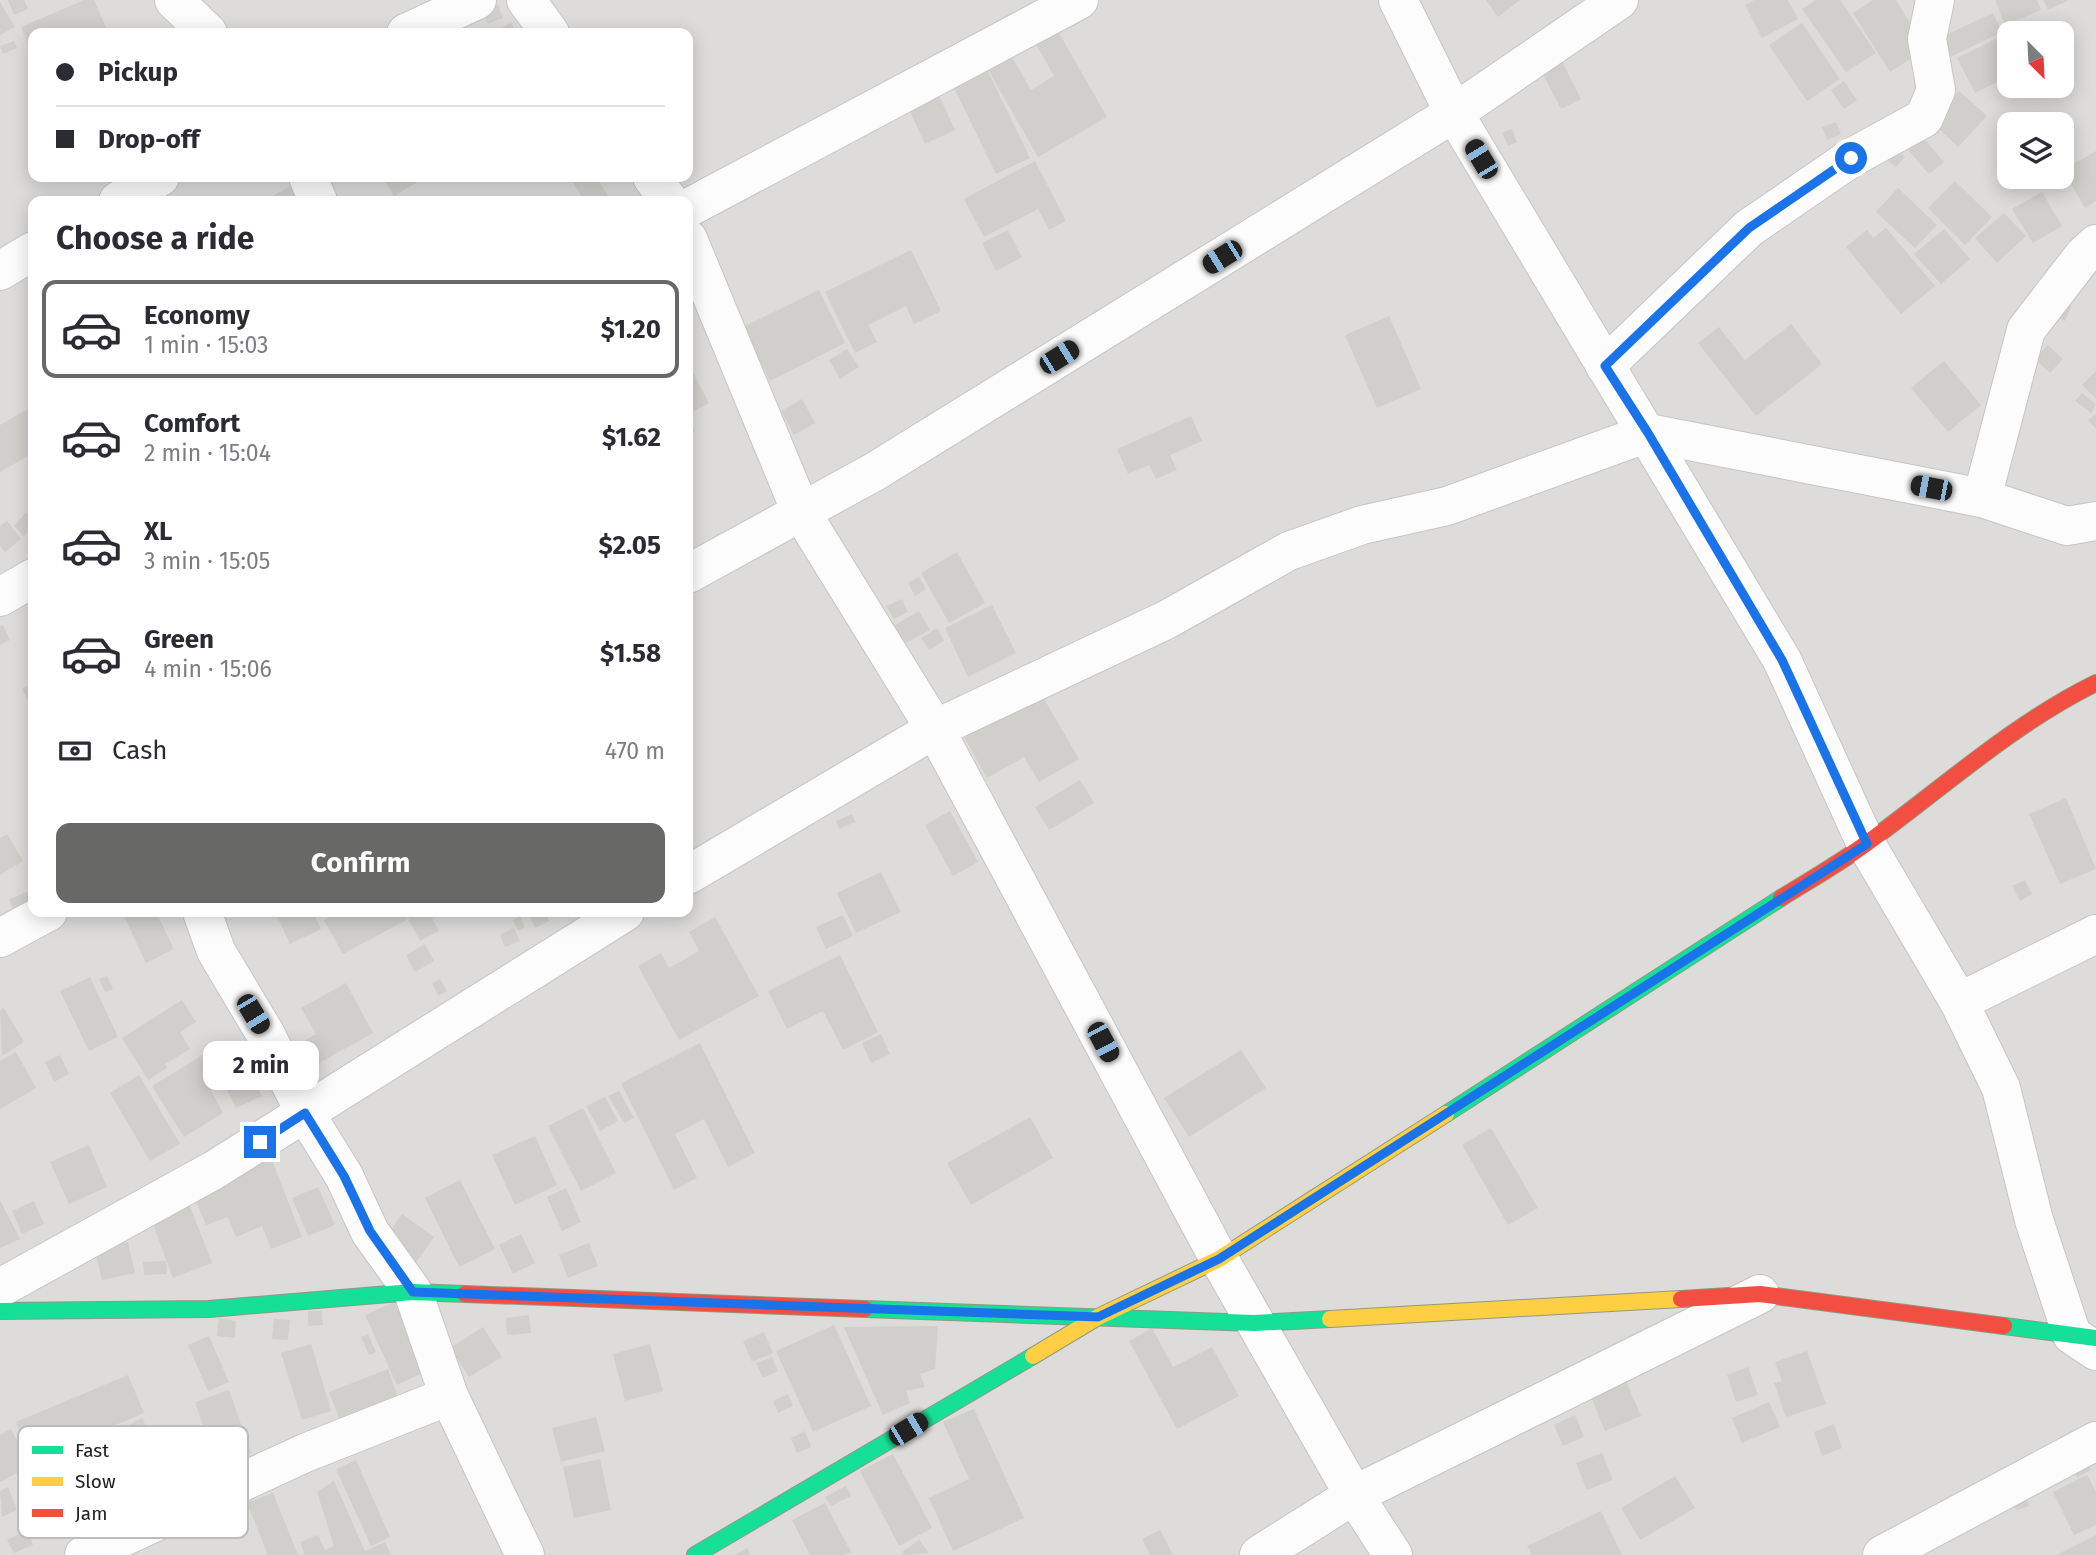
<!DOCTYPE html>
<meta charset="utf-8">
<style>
body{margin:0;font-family:"Fira Sans",sans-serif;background:#f2f2f3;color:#2b2b33;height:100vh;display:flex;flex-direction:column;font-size:26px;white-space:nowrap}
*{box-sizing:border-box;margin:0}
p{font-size:23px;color:#7c7c81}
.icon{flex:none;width:38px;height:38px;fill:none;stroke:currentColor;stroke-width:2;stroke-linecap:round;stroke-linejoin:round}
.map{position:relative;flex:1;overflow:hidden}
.sheet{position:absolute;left:28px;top:196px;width:665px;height:721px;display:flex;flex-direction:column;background:#fff;border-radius:14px;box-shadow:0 4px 18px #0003}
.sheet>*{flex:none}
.hud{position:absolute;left:28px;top:28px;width:665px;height:154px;border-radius:14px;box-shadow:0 4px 18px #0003;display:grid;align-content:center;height:154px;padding:0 28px;background:#fff}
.needle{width:46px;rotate:156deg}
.fabs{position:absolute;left:1997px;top:21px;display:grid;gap:14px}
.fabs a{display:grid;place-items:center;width:77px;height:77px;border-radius:14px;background:#fff;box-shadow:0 4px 18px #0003;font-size:35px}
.end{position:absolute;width:32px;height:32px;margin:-16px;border:9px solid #1a73e8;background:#fff;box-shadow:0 0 0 4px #fff}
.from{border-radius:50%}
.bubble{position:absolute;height:49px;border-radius:14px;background:#fff;box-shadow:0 4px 18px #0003;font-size:23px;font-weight:700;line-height:49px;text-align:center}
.car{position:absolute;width:21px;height:42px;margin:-21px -10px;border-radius:9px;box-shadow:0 0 5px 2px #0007;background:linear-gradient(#222 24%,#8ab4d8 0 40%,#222 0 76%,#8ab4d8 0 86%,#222 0)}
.hud b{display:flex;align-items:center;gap:24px;height:66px;font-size:26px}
.hud b+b{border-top:2px solid #e1e1e2}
.hud i{width:18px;height:18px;background:#2b2b33}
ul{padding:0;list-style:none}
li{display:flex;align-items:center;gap:21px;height:98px;margin:0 14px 10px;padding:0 14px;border:4px solid transparent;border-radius:14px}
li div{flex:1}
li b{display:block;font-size:26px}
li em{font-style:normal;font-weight:700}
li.current{border-color:#686866}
li>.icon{width:63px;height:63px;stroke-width:1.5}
h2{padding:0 28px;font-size:32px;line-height:84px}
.pay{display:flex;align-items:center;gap:18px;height:77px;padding:0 28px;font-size:26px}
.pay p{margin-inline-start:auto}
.action{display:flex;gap:14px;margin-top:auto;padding:14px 28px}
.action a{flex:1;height:80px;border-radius:14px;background:#686866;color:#fff;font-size:28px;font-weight:700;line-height:80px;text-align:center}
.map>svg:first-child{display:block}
</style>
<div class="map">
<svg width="2096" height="1555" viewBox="0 0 2096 1555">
<rect width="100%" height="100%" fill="#eeede8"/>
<path fill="#dddcda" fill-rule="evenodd" d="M0,0H2096V1555H0ZM33,33H688V177H33ZM2009,33H2062V86H2009ZM2009,124H2062V177H2009ZM33,201H688V912H33Z"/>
<g fill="#d1cfcb">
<path d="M8,0H24L28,9L14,15Z"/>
<path d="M84,0H94L107,30L100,33H33V56L21,27Z"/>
<path d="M1486,0H1520L1498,17Z"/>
<path d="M1754,0H1788L1798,19L1762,38L1745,5Z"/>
<path d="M1816,0H1840L1876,53L1846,72L1802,9Z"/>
<path d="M1873,0H1896L1926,49L1890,72L1853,13Z"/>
<path d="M1995,0H2037L2041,10L2005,25Z"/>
<path d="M2043,0H2069L2048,10Z"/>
<path d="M0,2L15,27L0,35Z"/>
<path d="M498,5L503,18L488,24L483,11Z"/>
<path d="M1993,13L2002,32L1942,61L1933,41Z"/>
<path d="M2032,21L2038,33H2009V76L1975,93L1957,58Z"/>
<path d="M511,23L517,33H492Z"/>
<path d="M1802,23L1840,79L1807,101L1769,45Z"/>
<path d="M1055,26L1107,117L1038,157L986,66L1009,52L1031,90L1054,76L1033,39Z"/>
<path d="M14,41L17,48L3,54L0,46Z"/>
<path d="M1560,58L1581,99L1561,109L1540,68Z"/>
<path d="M988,71L1030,158L996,174L954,88Z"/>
<path d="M1844,81L1857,100L1844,109L1831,90Z"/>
<path d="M936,89L955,130L925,144L906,103Z"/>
<path d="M1959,91L1987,116L1958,147L1931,121Z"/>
<path d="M1836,122L1841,134L1827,140L1822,127Z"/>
<path d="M1512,129L1517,142L1508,146L1502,133Z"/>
<path d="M1918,132L1944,162L1929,174L1904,145Z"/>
<path d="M1896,150L1905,157L1896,167L1888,161Z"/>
<path d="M2096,151V201L2085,208L2063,170Z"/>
<path d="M1035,161L1066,221L1049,230L1038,209L984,237L964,199Z"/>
<path d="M383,177H426L394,196Z"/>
<path d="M570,177H597L611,201H584Z"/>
<path d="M1955,181L1992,217L1965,245L1928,208Z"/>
<path d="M296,183L306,201H264Z"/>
<path d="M1898,188L1937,225L1915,248L1876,212Z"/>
<path d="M2042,192L2062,226L2033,243L2012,209Z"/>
<path d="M2004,213L2026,236L1997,263L1975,238Z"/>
<path d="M1886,228L1935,286L1901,314L1846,247L1867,230L1873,238Z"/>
<path d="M1944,229L1970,259L1941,284L1914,254Z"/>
<path d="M1008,230L1022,257L996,271L982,243Z"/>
<path d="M911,250L941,311L914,324L906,306L868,325L877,342L855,353L825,292Z"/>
<path d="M819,290L845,343L770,381L743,327Z"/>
<path d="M2057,300L2071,307L2065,321L2050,314Z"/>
<path d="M1389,316L1421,389L1377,408L1345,335Z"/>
<path d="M1791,324L1822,364L1756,416L1698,343L1719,327L1745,360Z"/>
<path d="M2048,345L2063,359L2050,373L2035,359Z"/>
<path d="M847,349L859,367L840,379L829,360Z"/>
<path d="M1944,361L1981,405L1948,432L1911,388Z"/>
<path d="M688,363L709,403L688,414Z"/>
<path d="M2096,371V399L2082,385Z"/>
<path d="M2082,393L2096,404L2091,413L2075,401Z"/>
<path d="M802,399L815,423L794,435L781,411Z"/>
<path d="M33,406V453L0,472V425Z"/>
<path d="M2096,414V429L2088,420Z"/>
<path d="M1191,416L1202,441L1170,455L1177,470L1156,479L1149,465L1128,474L1117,449Z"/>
<path d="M688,417L695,431L688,434Z"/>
<path d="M26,512L33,519V525L24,536L14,526Z"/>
<path d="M7,521L21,539L5,552L0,545V526Z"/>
<path d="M957,552L985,603L949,623L921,573Z"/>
<path d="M919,577L926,589L915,596L908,583Z"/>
<path d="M902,599L908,612L894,619L886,606Z"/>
<path d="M992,605L1016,653L968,677L945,628Z"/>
<path d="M919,611L930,630L905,643L895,625Z"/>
<path d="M3,625L10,640L0,645V626Z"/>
<path d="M937,628L944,641L929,650L921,638Z"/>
<path d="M33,683V710L22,689Z"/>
<path d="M1040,692L1079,759L1039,782L1024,757L987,778L963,735Z"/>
<path d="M1080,780L1094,803L1049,830L1035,807Z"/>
<path d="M2066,798L2096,869L2060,884L2029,814Z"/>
<path d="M950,811L978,862L953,876L925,825Z"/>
<path d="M852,814L855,822L839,829L836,821Z"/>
<path d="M7,834L23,861L0,875V838Z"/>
<path d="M881,872L901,912L856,933L837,893Z"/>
<path d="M2025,880L2032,894L2020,901L2012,886Z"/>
<path d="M32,890L33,908L15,915L9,899Z"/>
<path d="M122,912H156L174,949L146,963Z"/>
<path d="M275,912H313L321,929L290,944Z"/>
<path d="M340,912H404L408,919L343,954L324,920Z"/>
<path d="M405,912H445L432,918L439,931L420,941Z"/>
<path d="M536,912H545L549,921L535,928L529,915Z"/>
<path d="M843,915L853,936L826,949L816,927Z"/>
<path d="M520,916L525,928L518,931L513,920Z"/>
<path d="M715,917L759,996L679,1040L638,966L661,953L669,968L699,951L689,932Z"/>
<path d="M514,928L520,941L505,947L500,935Z"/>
<path d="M425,944L434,961L415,972L406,955Z"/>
<path d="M840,955L878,1032L843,1050L823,1011L787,1029L768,991Z"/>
<path d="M107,976L113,989L105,992L99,979Z"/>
<path d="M90,977L118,1037L89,1051L60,991Z"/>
<path d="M440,979L447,991L438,996L432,983Z"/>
<path d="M346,983L373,1033L303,1072L290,1049L316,1034L301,1008Z"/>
<path d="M182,1000L196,1022L180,1032L190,1049L165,1064L167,1068L148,1080L122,1038Z"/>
<path d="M4,1008L24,1042L2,1056L0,1011Z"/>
<path d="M881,1034L890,1054L871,1063L862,1043Z"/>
<path d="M700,1043L755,1153L728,1167L704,1119L675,1134L697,1178L674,1190L621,1083Z"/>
<path d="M1241,1050L1266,1088L1189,1137L1164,1098Z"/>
<path d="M16,1052L36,1088L0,1109V1061Z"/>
<path d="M206,1053L221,1077L208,1085L223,1113L184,1137L152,1086Z"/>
<path d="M60,1055L69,1074L54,1082L45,1062Z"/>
<path d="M139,1075L180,1144L150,1161L110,1093Z"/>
<path d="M252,1076L262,1096L236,1108L226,1088Z"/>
<path d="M619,1091L634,1118L624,1123L608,1096Z"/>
<path d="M605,1097L618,1121L600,1131L586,1106Z"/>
<path d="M583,1108L616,1173L581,1191L548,1126Z"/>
<path d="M1030,1117L1053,1158L971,1205L947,1163Z"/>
<path d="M1491,1128L1538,1208L1508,1225L1462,1145Z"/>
<path d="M535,1136L557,1185L515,1205L492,1155Z"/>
<path d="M89,1145L107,1187L69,1204L50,1162Z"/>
<path d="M271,1158L302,1237L271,1249L262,1226L236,1237L228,1217L206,1225L191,1190Z"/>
<path d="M460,1180L495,1249L459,1267L425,1198Z"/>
<path d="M318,1187L335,1225L308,1236L292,1198Z"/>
<path d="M566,1188L581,1222L562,1231L547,1197Z"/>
<path d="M0,1200L20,1239L0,1248Z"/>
<path d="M34,1201L44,1224L22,1234L12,1211Z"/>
<path d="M188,1201L212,1263L173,1278L150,1216Z"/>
<path d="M402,1214L434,1237L415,1264L383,1241Z"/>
<path d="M521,1234L535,1263L513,1274L499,1245Z"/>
<path d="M128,1242L135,1273L102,1280L95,1250Z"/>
<path d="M589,1243L598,1266L568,1278L559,1255Z"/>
<path d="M166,1261L167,1274L144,1275L143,1262Z"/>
<path d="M399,1300L431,1369L397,1385L365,1315Z"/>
<path d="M308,1311H322L323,1325L308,1326Z"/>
<path d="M529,1315L531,1333L507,1335L506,1318Z"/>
<path d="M219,1318L236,1321L235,1338L217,1336Z"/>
<path d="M274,1319L290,1320L288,1340L272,1339Z"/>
<path d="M834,1325L871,1406L813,1432L776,1351Z"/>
<path d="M938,1326L935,1369L920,1374L925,1387L906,1391L910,1403L883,1415L844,1327Z"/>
<path d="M483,1327L502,1357L469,1377L450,1348Z"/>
<path d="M1152,1328L1173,1367L1212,1347L1239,1396L1177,1429L1129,1341Z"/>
<path d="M764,1332L773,1353L752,1362L743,1341Z"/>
<path d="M368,1334L376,1352L369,1355L361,1337Z"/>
<path d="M209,1336L229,1382L208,1391L188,1345Z"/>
<path d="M311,1344L331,1411L302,1420L281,1353Z"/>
<path d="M650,1344L663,1391L625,1401L613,1354Z"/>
<path d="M1807,1351L1826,1404L1786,1417L1774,1383L1782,1381L1775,1362Z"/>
<path d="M772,1357L778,1371L763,1378L756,1363Z"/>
<path d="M1748,1367L1758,1395L1736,1402L1727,1375Z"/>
<path d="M388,1369L399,1401L341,1423L329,1392Z"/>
<path d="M1622,1372L1641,1416L1605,1431L1587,1387Z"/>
<path d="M128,1375L144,1413L32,1460L16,1422Z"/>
<path d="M229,1390L245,1436L211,1448L195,1402Z"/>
<path d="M788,1394L793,1406L778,1413L773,1401Z"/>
<path d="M1769,1402L1780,1427L1742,1443L1732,1418Z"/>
<path d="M974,1409L1024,1518L953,1551L929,1498L969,1479L943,1422Z"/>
<path d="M1575,1415L1584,1437L1563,1446L1554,1425Z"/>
<path d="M596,1417L605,1451L561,1462L552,1428Z"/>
<path d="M142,1418L163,1461L126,1479L105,1437Z"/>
<path d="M1834,1424L1842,1448L1822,1456L1814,1432Z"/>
<path d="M11,1429L30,1466L0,1482V1435Z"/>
<path d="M805,1431L811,1447L797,1453L791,1438Z"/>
<path d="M247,1440L251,1453L206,1468L202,1456Z"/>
<path d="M1602,1453L1613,1480L1587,1490L1576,1463Z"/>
<path d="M893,1454L932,1528L899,1546L860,1471Z"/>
<path d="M2085,1456L2091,1470L2077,1477L2070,1462Z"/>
<path d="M600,1459L611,1510L574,1518L563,1467Z"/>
<path d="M356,1460L390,1537L371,1546L336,1469Z"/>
<path d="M2087,1475L2096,1492V1525L2074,1535L2053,1492Z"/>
<path d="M1675,1476L1695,1508L1640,1540L1621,1508Z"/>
<path d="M334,1481L365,1551L385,1542L391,1555H305L300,1542L318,1535L325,1550L334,1546L317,1492Z"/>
<path d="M846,1486L851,1496L831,1506L825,1497Z"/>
<path d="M8,1487L17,1510L2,1517L0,1491Z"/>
<path d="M273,1493L298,1555H268L247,1503Z"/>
<path d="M2024,1493L2029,1506L2016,1510L2011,1498Z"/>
<path d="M825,1503L851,1552L844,1555H810L792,1520Z"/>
<path d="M1601,1511L1622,1555H1532L1527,1546Z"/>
<path d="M27,1530L33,1545L14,1553L7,1540Z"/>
<path d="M1160,1530L1173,1555H1150L1142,1539Z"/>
<path d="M2096,1535V1555H2056Z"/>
<path d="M919,1540L929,1553L903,1555L902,1552Z"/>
<path d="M747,1548L751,1555H734Z"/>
</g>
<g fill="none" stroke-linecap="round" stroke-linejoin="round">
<g stroke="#c5c5c3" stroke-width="40">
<g id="street">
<path d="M174,0L208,33"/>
<path d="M526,0L550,33"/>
<path d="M1398,0L1454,113L1782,660L1866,844L1959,1002L2001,1088L2034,1220L2072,1335L2096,1351"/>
<path d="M406,33L477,0"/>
<path d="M308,177L318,201"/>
<path d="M652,177L669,201"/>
<path d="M118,201L160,177"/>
<path d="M688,208L1079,0"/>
<path d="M688,239L801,512L935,729L1219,1259L1354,1495L1393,1555"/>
<path d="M0,271L33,251"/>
<path d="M1605,366L1749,228L1851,158L1924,118L1936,90L1927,39L1935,0"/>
<path d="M1982,498L2026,330L2083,256L2096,244"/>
<path d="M688,574L874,472L1454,113L1619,0"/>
<path d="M0,597L33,578"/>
<path d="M688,875L935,729L1166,620L1289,551L1362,525L1447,506L1648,433L1982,498L2067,526L2096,521"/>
<path d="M202,912L216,951L266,1035L305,1113L344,1176L370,1232L413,1292L449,1396L525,1555"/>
<path d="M0,938L48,912"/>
<path d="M1959,1002L2096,934"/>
<path d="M0,1288L214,1170L625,912"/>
<path d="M84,1555L305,1453L449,1396"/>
<path d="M1259,1555L1354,1495L1760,1294"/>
<path d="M1882,1555L2096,1441"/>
</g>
</g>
<g stroke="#929880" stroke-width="18">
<g id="fast">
<path d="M1446,1114L1781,898"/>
<path d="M865,1309L1254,1323L1330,1319"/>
<path d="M0,1311L209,1309L413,1292L465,1294"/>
<path d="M2004,1326L2096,1338"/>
<path d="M695,1555L1033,1356"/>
</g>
</g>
<g stroke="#929880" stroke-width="18">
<g id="slow">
<path d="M1330,1319L1681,1299"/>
<path d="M1033,1356L1098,1317L1219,1259L1446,1114"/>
</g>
</g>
<g stroke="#929880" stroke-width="18">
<g id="jam">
<path d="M1781,898C1810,880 1840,863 1867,843C1943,788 2011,725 2096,683"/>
<path d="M465,1294L865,1309"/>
<path d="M1681,1299L1760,1294L2004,1326"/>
</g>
</g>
<use href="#street" stroke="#fcfcfc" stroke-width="38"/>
<use href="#fast" stroke="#16e098" stroke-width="16"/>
<use href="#slow" stroke="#ffcf43" stroke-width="16"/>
<use href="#jam" stroke="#f24e42" stroke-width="16"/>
</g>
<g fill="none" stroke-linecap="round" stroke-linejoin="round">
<path stroke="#1a73e8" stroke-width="9" d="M260,1142L305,1113L344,1176L370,1231L413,1292L1098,1317L1219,1259L1867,844L1782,660L1648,433L1605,366L1749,228L1851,158"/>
</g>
<rect x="18" y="1426" width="230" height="112" rx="10" fill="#fff" stroke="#bcbcbc" stroke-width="2"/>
<rect x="32" y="1446" width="31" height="8" fill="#16e098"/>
<rect x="32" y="1477" width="31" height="9" fill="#ffcf43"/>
<rect x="32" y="1509" width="31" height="8" fill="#f24e42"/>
<g font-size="19" fill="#202020">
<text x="75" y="1457">Fast</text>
<text x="75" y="1488">Slow</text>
<text x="75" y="1520">Jam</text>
</g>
</svg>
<div class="fabs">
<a><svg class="needle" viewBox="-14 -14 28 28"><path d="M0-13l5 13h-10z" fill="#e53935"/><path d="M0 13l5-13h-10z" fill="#7c7c81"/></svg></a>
<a><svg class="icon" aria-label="layers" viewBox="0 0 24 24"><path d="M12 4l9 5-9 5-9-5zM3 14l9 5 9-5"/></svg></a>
</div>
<i class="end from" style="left:1851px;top:158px"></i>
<i class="end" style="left:260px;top:1142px"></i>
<div class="bubble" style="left:203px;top:1041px;width:116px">2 min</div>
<i class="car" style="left:1481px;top:159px;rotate:329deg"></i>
<i class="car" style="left:1222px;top:257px;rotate:238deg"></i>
<i class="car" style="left:1059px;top:357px;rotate:58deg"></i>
<i class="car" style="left:1931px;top:488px;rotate:281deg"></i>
<i class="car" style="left:253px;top:1014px;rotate:149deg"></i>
<i class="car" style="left:1103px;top:1042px;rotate:152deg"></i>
<i class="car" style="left:908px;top:1429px;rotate:59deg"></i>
<div class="hud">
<b><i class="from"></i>Pickup</b>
<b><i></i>Drop-off</b>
</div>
<section class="sheet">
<h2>Choose a ride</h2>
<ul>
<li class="current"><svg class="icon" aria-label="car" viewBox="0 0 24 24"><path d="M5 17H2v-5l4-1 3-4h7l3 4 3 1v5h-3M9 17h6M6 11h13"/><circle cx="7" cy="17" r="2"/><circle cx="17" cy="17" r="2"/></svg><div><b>Economy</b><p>1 min · 15:03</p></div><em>$1.20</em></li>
<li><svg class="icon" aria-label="car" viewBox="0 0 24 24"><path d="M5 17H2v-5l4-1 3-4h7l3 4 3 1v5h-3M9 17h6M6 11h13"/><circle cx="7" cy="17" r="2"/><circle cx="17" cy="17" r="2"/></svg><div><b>Comfort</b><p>2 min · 15:04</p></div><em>$1.62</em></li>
<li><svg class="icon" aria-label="car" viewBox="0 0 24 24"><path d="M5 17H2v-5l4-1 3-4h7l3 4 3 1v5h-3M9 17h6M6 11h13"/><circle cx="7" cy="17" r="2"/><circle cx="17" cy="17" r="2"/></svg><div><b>XL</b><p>3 min · 15:05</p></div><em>$2.05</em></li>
<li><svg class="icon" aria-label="car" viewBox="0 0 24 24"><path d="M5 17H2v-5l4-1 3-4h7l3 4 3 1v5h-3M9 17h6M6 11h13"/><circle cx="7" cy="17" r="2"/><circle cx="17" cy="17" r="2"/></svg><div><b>Green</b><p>4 min · 15:06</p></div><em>$1.58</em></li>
</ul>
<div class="pay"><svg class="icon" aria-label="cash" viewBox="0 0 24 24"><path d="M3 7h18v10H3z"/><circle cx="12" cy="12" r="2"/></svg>Cash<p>470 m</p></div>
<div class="action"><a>Confirm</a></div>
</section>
</div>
